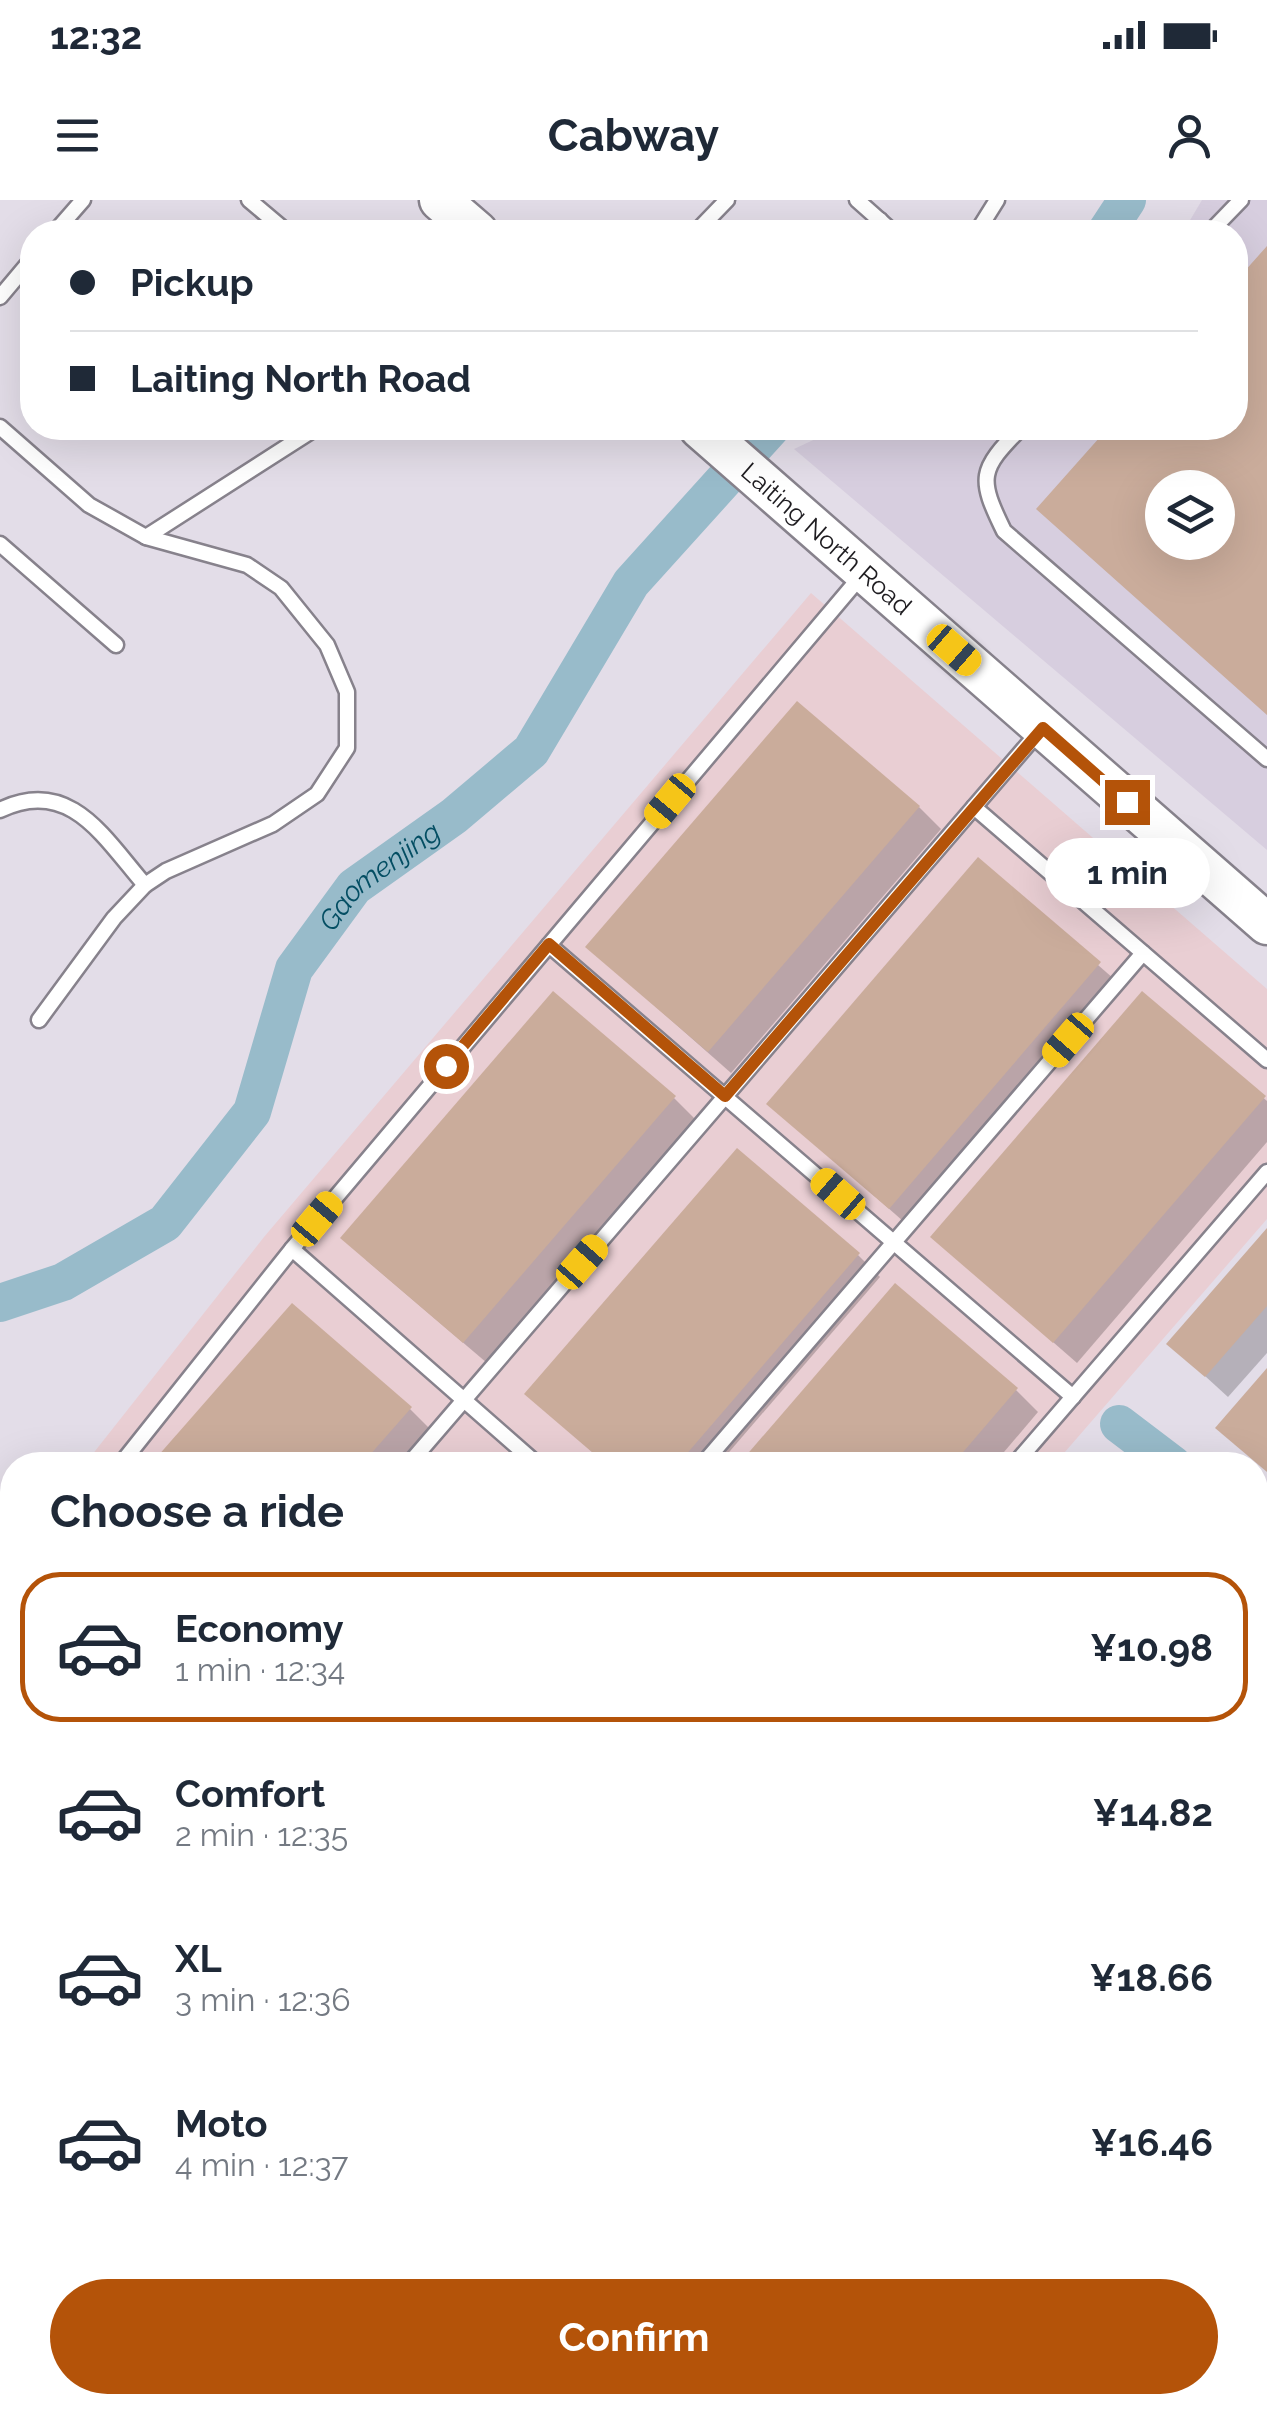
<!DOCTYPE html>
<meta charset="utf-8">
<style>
body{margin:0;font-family:Raleway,sans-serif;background:#f2f2f3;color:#1f2937;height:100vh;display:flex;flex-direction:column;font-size:38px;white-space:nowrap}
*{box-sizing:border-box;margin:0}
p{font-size:32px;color:#747a83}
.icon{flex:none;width:55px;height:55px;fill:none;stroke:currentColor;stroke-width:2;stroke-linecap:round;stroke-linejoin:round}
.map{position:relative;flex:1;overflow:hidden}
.drawer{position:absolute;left:0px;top:1252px;width:1268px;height:962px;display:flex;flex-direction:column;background:#fff;border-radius:40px 40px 0 0;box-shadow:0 10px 40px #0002}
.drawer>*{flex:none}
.banner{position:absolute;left:20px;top:20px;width:1228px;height:220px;border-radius:40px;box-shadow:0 10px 40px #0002;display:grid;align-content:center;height:220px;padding:0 50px;background:#fff}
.tools{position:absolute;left:1145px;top:270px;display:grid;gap:20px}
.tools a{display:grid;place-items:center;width:90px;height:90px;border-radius:50%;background:#fff;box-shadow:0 10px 40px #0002;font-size:50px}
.end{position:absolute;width:45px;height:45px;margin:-22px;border:12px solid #b45309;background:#fff;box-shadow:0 0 0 5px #fff}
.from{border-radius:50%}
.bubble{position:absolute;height:70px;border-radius:35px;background:#fff;box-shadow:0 10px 40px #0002;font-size:32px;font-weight:700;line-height:70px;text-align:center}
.car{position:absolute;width:30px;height:60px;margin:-30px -15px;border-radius:12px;box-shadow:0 0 8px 2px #0007;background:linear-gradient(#f5c518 24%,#345 0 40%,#f5c518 0 76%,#345 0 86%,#f5c518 0)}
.banner b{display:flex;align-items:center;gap:35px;height:95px;font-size:38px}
.banner b+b{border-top:2px solid #e0e1e3}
.banner i{width:25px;height:25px;background:#1f2937}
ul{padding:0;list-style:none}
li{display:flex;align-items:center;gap:30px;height:150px;margin:0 20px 15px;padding:0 30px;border:5px solid transparent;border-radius:40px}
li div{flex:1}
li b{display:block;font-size:38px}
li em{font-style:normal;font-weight:700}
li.active{border-color:#b45309}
li>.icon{width:90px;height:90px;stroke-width:1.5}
h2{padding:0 50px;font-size:45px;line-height:120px}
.button{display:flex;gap:20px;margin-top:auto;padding:20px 50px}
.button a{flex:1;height:115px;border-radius:60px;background:#b45309;color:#fff;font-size:40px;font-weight:700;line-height:115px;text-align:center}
.status{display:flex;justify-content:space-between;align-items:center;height:70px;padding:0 50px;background:#fff;direction:ltr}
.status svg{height:28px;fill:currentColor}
header{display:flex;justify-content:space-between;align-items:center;height:130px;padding:0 50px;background:#fff;font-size:45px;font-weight:700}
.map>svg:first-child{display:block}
</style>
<div class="status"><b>12:32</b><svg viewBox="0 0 49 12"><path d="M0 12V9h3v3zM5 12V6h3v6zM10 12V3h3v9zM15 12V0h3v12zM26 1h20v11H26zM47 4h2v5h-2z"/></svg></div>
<header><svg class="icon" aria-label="menu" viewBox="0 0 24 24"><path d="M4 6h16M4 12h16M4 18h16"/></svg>Cabway<svg class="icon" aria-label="person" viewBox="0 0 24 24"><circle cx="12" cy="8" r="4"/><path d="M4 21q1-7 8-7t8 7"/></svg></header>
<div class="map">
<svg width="1267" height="2214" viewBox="0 0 1267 2214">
<rect width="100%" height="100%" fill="#e3dde8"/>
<g fill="#e9ced3">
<path d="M811,393L1267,789V1019L1058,1260L1063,1265H84L264,1037Z"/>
<path d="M12,1355V1952L0,1941V1371Z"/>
<path d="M1255,1427L1267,1437V1643L1255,1658Z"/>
<path d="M307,2203H822L813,2214H320Z"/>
</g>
<path fill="#d7cedf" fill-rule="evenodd" d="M1202,0H1267V650L794,249L839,228H1235V32H1183ZM1162,288H1218V342H1162Z"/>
<g fill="#0003" fill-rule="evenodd">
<path d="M1267,49V513L1039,309L1111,228H1235V86ZM1162,288H1218V342H1162Z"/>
<path d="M919,607L941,629L731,873L588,747Z"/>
<path d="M978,660L1122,786L912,1029L769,903Z"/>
<path d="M1143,794L1267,901V942L1077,1163L933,1037Z"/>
<path d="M674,898L696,920L487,1163L366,1060Z"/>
<path d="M1267,1032V1153L1228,1197L1170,1144Z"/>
<path d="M858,1055L880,1077L718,1265H607L528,1194Z"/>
<path d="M1016,1190L1038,1212L993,1265H741Z"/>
<path d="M410,1209L432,1231L402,1265H154Z"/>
<path d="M1255,1454L1267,1465V1589L1255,1603Z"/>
<path d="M12,1470V1712L0,1726V1484Z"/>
<path d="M397,2202H511L501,2214H410Z"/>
<path d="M525,2202H782L772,2214H515Z"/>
</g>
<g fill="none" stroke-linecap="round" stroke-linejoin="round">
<g stroke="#98bbca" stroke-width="38">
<path d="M1106,32L1127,0"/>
<path id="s1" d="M0,1103L63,1082L165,1023L252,912L294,769L354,687L454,616L531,551L631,383L771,228"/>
<path d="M1119,1224L1173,1265"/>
<path d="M1255,1329L1267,1338"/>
</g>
</g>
<g fill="#caac9b" fill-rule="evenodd">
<path d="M1267,46V515L1036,309L1108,228H1235V82ZM1162,288H1218V342H1162Z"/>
<path d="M797,501L920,606L708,852L585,747Z"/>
<path d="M978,657L1101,762L889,1009L766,904Z"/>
<path d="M553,791L676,896L463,1143L340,1038Z"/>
<path d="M1142,791L1266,896L1053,1143L930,1037Z"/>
<path d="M737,948L860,1053L677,1265H607L524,1194Z"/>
<path d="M1267,1028V1106L1205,1177L1166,1144Z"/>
<path d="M895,1083L1018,1188L952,1265H738Z"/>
<path d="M292,1103L412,1207L361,1265H150Z"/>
<path d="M1267,1168V1272L1215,1228Z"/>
<path d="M1255,1451L1267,1462V1542L1255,1555Z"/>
<path d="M12,1466V1665L0,1679V1481Z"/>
<path d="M12,1787V1869L0,1858V1801Z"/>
<path d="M397,2202H469L459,2214H410Z"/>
<path d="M522,2202H741L731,2214H512Z"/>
</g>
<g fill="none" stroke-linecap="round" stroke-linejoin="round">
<g stroke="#87828c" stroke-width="19">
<g id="lane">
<path d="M249,0L287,32"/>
<path d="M857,0L893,32"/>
<path d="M55,32L83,0"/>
<path d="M696,32L727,0"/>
<path d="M869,32L880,20"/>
<path d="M977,32L997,0"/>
<path d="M1210,32L1241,0"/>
<path d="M0,97L32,59"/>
<path d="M0,227L89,305L146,337L247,365L281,388L327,445L347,492V548L317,594L273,624L166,671L145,685L114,718L39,820"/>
<path d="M1021,228C979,270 978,278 1004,331L1267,559"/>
<path d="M146,337L316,228"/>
<path d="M0,344L116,445"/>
<path d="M974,607L1267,860"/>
<path d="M0,610C70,576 104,638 145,685"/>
<path d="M549,745L1073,1197"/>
<path d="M292,1049L538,1265"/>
<path d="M120,1265L292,1049L861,376"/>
<path d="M408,1265L1042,528"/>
<path d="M702,1265L1143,753"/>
<path d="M1014,1265L1267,972"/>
<path d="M0,1417L12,1401"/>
<path d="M1255,1606L1267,1589"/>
<path d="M1255,1706L1267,1690"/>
<path d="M0,1739L12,1724"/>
<path d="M0,1914L12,1924"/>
<path d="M0,2045L12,2055"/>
<path d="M193,2202L207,2214"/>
<path d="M342,2202L356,2214"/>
<path d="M1047,2202L1061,2214"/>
<path d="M12,2214L21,2202"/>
<path d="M488,2214L498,2202"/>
<path d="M777,2214L786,2202"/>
<path d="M862,2214L871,2202"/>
</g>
</g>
<g stroke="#87828c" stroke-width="45">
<g id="secondary">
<path d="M440,0L477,32"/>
<path id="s2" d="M700,228L1267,724"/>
</g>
</g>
<use href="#lane" stroke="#fff" stroke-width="14"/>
<use href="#secondary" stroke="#fff" stroke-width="40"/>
</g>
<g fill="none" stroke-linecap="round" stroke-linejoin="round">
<path stroke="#b45309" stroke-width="12" d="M446,866L549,744L725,896L1043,528L1127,602"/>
</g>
<g text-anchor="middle" stroke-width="8" stroke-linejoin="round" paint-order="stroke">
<g font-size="25" fill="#1e1c20" stroke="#e3dde8">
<text dy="9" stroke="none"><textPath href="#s2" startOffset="168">Laiting North Road</textPath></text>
</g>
<g font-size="28" font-style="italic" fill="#044e63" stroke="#e3dde8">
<text dy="10" stroke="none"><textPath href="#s1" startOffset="602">Gaomenjing</textPath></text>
</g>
</g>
</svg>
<div class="tools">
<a><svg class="icon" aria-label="layers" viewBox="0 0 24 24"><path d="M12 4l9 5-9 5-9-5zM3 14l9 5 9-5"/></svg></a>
</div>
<i class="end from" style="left:446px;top:866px"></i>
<i class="end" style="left:1127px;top:602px"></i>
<div class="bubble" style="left:1045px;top:638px;width:165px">1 min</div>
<i class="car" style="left:954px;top:450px;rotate:131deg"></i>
<i class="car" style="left:670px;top:601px;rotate:220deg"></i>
<i class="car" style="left:1068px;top:840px;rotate:221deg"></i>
<i class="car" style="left:838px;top:994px;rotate:311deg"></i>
<i class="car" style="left:317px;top:1019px;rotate:40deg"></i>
<i class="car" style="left:582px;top:1062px;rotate:41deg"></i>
<div class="banner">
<b><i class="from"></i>Pickup</b>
<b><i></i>Laiting North Road</b>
</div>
<section class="drawer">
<h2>Choose a ride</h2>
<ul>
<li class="active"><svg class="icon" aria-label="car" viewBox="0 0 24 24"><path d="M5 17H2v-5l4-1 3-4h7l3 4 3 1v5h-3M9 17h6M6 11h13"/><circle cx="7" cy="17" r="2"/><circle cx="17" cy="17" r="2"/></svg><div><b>Economy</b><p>1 min · 12:34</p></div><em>¥10.98</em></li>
<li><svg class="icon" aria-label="car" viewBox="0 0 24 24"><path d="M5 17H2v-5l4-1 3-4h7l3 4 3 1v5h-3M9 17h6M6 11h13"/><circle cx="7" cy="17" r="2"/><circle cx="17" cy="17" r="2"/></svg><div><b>Comfort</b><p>2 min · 12:35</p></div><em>¥14.82</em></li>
<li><svg class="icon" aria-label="car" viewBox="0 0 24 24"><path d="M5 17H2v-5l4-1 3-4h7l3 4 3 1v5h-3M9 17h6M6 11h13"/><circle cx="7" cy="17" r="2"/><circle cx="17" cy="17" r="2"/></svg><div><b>XL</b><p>3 min · 12:36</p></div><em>¥18.66</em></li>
<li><svg class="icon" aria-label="car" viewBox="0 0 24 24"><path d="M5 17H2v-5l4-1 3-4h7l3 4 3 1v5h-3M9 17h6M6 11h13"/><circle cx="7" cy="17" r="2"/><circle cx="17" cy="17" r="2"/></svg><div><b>Moto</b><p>4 min · 12:37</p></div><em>¥16.46</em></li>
</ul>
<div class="button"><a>Confirm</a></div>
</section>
</div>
